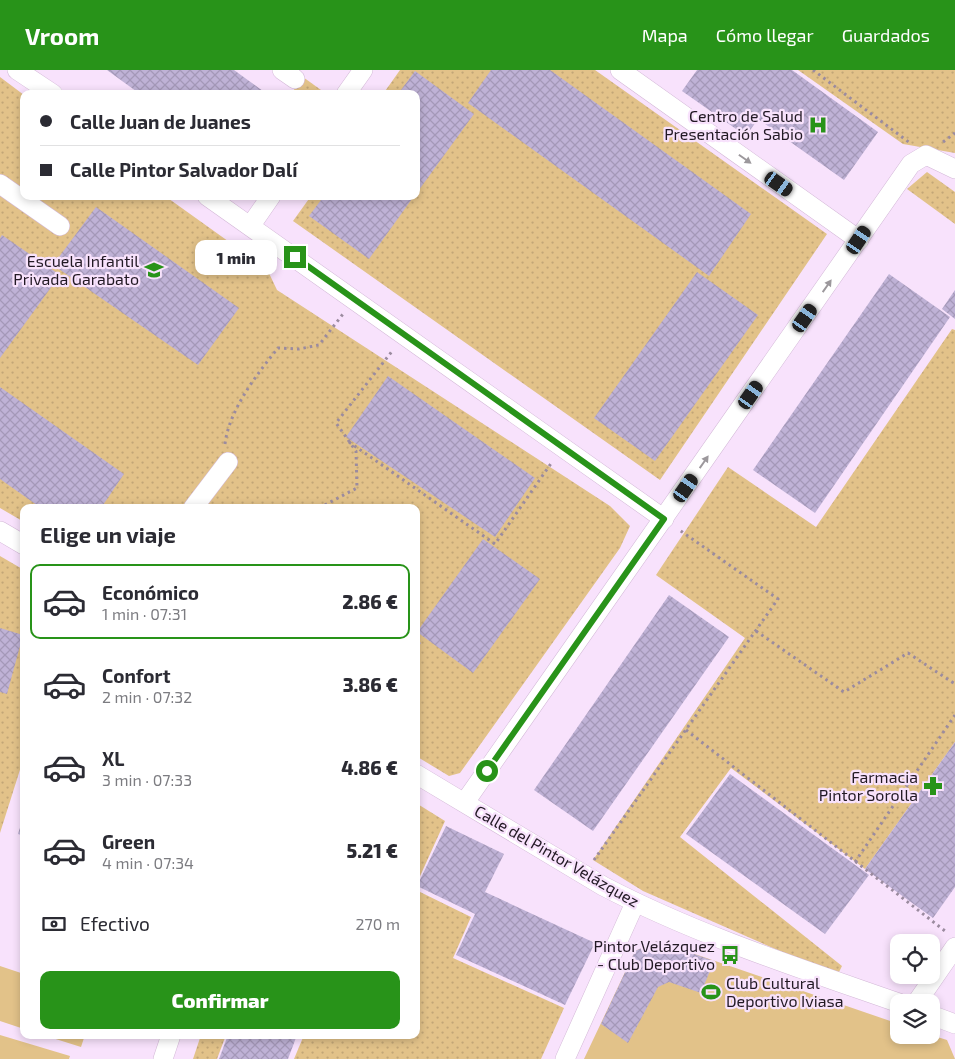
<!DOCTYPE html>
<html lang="es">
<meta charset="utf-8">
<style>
body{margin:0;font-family:"Exo 2",sans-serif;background:#f7f7f7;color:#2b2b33;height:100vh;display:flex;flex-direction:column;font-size:19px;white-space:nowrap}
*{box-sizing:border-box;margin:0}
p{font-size:16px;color:#7c7c81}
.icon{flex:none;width:28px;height:28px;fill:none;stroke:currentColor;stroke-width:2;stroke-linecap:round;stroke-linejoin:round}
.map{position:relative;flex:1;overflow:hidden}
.drawer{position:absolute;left:20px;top:434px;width:400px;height:535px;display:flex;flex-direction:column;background:#fff;border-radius:10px;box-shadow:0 2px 8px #0003}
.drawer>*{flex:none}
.guide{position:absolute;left:20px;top:20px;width:400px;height:110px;border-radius:10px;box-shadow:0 2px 8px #0003;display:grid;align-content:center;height:110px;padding:0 20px;background:#fff}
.fabs{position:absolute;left:890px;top:864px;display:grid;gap:10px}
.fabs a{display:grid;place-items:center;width:50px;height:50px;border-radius:10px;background:#fff;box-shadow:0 2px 8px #0003;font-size:25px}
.end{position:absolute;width:22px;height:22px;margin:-11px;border:6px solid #289319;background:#fff;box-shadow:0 0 0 2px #fff}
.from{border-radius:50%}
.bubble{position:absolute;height:35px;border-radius:10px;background:#fff;box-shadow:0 2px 8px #0003;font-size:16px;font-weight:800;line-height:35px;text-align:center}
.car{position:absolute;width:15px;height:30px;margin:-15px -8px;border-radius:6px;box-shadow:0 0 4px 1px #0007;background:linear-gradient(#222 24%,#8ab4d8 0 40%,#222 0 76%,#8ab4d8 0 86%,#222 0)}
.guide b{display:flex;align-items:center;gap:18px;height:48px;font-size:19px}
.guide b+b{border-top:1px solid #e1e1e2}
.guide i{width:12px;height:12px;background:#2b2b33}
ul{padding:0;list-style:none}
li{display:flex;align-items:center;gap:15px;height:75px;margin:0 10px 8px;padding:0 10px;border:2px solid transparent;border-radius:10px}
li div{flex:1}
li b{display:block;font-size:19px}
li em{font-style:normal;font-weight:800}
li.current{border-color:#289319}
li>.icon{width:45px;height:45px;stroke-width:1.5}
h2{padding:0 20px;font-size:22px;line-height:60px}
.pay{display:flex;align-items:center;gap:12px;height:55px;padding:0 20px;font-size:19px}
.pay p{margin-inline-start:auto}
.action{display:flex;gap:10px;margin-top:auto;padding:10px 20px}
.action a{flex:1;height:58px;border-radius:10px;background:#289319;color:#fff;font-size:20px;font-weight:800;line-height:58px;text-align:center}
header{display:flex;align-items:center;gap:30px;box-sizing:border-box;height:70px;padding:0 25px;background:#289319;color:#fff}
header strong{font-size:24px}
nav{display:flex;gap:28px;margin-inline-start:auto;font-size:18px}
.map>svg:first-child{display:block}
</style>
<header>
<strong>Vroom</strong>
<nav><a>Mapa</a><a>Cómo llegar</a><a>Guardados</a></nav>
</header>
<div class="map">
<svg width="955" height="989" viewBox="0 0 955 989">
<defs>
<pattern id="grass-dots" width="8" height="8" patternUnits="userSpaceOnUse" patternTransform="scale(1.25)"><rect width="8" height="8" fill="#e2c289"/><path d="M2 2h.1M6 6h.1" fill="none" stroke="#c2a676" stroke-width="1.8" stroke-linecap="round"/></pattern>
<pattern id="building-cross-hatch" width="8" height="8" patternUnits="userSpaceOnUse" patternTransform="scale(1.25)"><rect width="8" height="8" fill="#bfb2d6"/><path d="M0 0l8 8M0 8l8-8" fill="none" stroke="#a498b8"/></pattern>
</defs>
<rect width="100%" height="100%" fill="#f8e2fc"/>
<g fill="url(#grass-dots)">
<path d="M400,0H595L827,164L660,410L293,151L311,126H416V24H383Z"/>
<path d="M798,0H955V83L903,74Z"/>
<path d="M0,7L24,25V126H165L267,199L277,220L610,436L630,456L620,478L460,703L449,706L416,686V438H24V452L0,438Z"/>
<path d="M303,7L321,20L319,24H291Z"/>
<path d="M927,102L955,122V154L907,119Z"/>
<path d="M952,259L955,260V672L865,799L731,698L680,767L842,896L837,906L643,821L593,790L745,568L656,505L728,397L816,457Z"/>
<path d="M0,486L24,500V687L0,763Z"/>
<path d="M416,733L445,751L416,815Z"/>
<path d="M416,820L471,847L453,888L564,938L541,989H294L304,965H416Z"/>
<path d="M201,965H226L217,989H193Z"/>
</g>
<g fill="#e2c289">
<path d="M657,871L899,954V965H931L947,970L955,989H584L635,881Z"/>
<path d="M0,896L24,904V959L0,951Z"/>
<path d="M0,965L70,986L69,989H0Z"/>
<path d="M43,965H85L81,977Z"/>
</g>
<g fill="url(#building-cross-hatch)">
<path d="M107,0H234L267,24H140Z"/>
<path d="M491,0H550L751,144L709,206L468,33Z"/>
<path d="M697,0H792L878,62L844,110L758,49L746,66L682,21Z"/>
<path d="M415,1L474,44L416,124V24H398Z"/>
<path d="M324,126H414L369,189L309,146Z"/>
<path d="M96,137L239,238L198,295L53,195Z"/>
<path d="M2,165L60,205L0,288V168Z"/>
<path d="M697,202L758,245L655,391L594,348Z"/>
<path d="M889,204L950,247L815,443L753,400Z"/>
<path d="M955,220V249L942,239Z"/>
<path d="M388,306L535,408L495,467L346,367Z"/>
<path d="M0,317L124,404L101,438H41L0,409Z"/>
<path d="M483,469L540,509L473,603L417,562Z"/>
<path d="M669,525L729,567L593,761L534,720Z"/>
<path d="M0,558L23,565L7,624L0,622Z"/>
<path d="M416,569L421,573L416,580Z"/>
<path d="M955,672V817L933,848L865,799Z"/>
<path d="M730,704L869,805L825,864L686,764Z"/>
<path d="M23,748H24V766L18,764Z"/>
<path d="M446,756L504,784L485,822L595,873L565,935L456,885L475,844L417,816Z"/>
<path d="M657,871L714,891L701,923L669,912L658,917L628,973L601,954L635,881Z"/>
<path d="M228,965H297L288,989H219Z"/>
</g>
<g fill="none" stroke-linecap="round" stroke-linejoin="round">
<g stroke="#d3b8d7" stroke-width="20">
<g id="street">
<path d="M17,0L53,24"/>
<path d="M282,0L295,9"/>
<path d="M620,0L859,170"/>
<path d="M346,24L363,0"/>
<path d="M0,114L60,156"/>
<path d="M207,126L664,449"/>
<path d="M251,155L271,126"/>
<path d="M193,438L228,392"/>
<path d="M0,461L24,475"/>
<path d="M416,704L603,816C697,865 799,898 899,933"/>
<path d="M465,732L911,94L926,85L955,99"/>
<path d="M917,932L955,877"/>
<path d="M931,945L955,954"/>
<path d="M163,989L171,965"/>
<path d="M565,989L635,833"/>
</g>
</g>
<g stroke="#9b8b9f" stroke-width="3" stroke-dasharray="2.5 4" stroke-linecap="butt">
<path d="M813,0L910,73"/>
<path d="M943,72L955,63"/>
<path d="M349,372L495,474L552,392"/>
<path d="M225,374C229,340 257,304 278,278L299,279L319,275L343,244"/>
<path d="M319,438L357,418L356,381L336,353L393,280"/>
<path d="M756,561L844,622L908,583L955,614"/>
<path d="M686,660L945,861"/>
<path d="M594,790L778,529L678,459"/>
<path d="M855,792L955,645"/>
</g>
<use href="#street" stroke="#fff" stroke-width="19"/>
</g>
<defs><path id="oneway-solid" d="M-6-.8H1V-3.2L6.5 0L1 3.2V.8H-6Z" transform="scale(1.25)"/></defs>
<g fill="#9c989c">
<use href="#oneway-solid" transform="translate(745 89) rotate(35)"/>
<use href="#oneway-solid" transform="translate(827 216) rotate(-55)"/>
<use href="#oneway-solid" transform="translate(704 392) rotate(-55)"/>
</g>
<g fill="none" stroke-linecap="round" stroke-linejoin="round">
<path stroke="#289319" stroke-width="6" d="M295,187L664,449L487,701"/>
</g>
<defs>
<g id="hospital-bare" transform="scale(1.5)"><path d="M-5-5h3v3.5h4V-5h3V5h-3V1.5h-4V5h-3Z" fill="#289319" stroke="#f8e2fc" stroke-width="2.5" paint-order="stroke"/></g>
<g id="school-bare" transform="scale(1.5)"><path d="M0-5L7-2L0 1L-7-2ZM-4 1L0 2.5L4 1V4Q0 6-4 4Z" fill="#289319" stroke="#f8e2fc" stroke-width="2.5" paint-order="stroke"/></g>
<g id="pharmacy-bare" transform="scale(1.5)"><path d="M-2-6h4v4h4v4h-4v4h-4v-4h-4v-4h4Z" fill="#289319" stroke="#f8e2fc" stroke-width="2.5" paint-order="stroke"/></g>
<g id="bus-bare" transform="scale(1.5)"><path d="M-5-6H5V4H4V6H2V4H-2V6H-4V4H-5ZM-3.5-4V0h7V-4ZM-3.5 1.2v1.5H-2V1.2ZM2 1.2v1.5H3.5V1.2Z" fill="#289319" stroke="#f8e2fc" stroke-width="2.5" paint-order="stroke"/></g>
<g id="stadium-bare" transform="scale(1.5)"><path d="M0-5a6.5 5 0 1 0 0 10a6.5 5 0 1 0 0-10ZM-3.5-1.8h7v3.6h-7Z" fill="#289319" stroke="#f8e2fc" stroke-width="2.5" paint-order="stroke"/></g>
</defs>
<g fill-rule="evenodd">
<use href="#hospital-bare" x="818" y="55"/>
<use href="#school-bare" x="154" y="200"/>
<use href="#pharmacy-bare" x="933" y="716"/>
<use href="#bus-bare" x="730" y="885"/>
<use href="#stadium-bare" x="711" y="922"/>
</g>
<g text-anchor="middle" stroke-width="4.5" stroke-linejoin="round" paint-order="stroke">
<g font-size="16" fill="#221924" stroke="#f8e2fc" text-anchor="end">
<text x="803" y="52">Centro de Salud<tspan x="803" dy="18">Presentación Sabio</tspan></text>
<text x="139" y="197">Escuela Infantil<tspan x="139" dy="18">Privada Garabato</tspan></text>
<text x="918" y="713">Farmacia<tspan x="918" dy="18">Pintor Sorolla</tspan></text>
<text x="715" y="882">Pintor Velázquez<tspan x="715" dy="18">- Club Deportivo</tspan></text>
<text x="726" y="919" text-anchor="start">Club Cultural<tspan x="726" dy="18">Deportivo Iviasa</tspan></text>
</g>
<g font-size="16" fill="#221924" stroke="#f8e2fc">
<text transform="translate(557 786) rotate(30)" y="6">Calle del Pintor Velázquez</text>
</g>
</g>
</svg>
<div class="fabs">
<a><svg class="icon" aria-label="locate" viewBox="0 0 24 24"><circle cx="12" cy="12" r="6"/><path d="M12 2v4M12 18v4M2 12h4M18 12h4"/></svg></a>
<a><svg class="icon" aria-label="layers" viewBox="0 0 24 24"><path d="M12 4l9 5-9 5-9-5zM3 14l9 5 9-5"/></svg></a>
</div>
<i class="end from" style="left:487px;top:701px"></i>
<i class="end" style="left:295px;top:187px"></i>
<div class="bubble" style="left:195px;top:170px;width:82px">1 min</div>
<i class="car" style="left:779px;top:114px;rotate:125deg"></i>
<i class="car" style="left:859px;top:170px;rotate:34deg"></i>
<i class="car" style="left:805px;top:248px;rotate:35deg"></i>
<i class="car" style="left:751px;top:325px;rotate:35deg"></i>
<i class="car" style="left:686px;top:418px;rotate:35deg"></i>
<div class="guide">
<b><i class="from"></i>Calle Juan de Juanes</b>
<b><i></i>Calle Pintor Salvador Dalí</b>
</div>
<section class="drawer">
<h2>Elige un viaje</h2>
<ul>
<li class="current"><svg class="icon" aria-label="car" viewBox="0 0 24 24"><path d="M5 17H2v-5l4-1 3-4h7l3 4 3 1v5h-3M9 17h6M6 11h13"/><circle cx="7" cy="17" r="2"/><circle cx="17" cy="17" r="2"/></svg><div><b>Económico</b><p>1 min · 07:31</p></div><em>2.86 €</em></li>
<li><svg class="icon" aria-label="car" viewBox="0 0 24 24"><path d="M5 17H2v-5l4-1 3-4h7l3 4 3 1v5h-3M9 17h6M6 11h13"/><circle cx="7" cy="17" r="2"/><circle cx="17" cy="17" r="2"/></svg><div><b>Confort</b><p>2 min · 07:32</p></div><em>3.86 €</em></li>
<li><svg class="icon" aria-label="car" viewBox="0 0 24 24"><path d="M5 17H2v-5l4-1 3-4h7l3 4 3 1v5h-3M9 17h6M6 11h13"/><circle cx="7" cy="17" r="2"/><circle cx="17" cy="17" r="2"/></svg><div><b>XL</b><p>3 min · 07:33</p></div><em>4.86 €</em></li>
<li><svg class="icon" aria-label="car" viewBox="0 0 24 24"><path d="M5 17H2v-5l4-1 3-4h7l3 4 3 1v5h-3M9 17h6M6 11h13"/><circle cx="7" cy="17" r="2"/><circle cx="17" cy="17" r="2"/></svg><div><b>Green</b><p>4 min · 07:34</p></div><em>5.21 €</em></li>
</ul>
<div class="pay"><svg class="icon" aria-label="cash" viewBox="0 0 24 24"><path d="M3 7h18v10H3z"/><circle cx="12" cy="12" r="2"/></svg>Efectivo<p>270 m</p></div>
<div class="action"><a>Confirmar</a></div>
</section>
</div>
